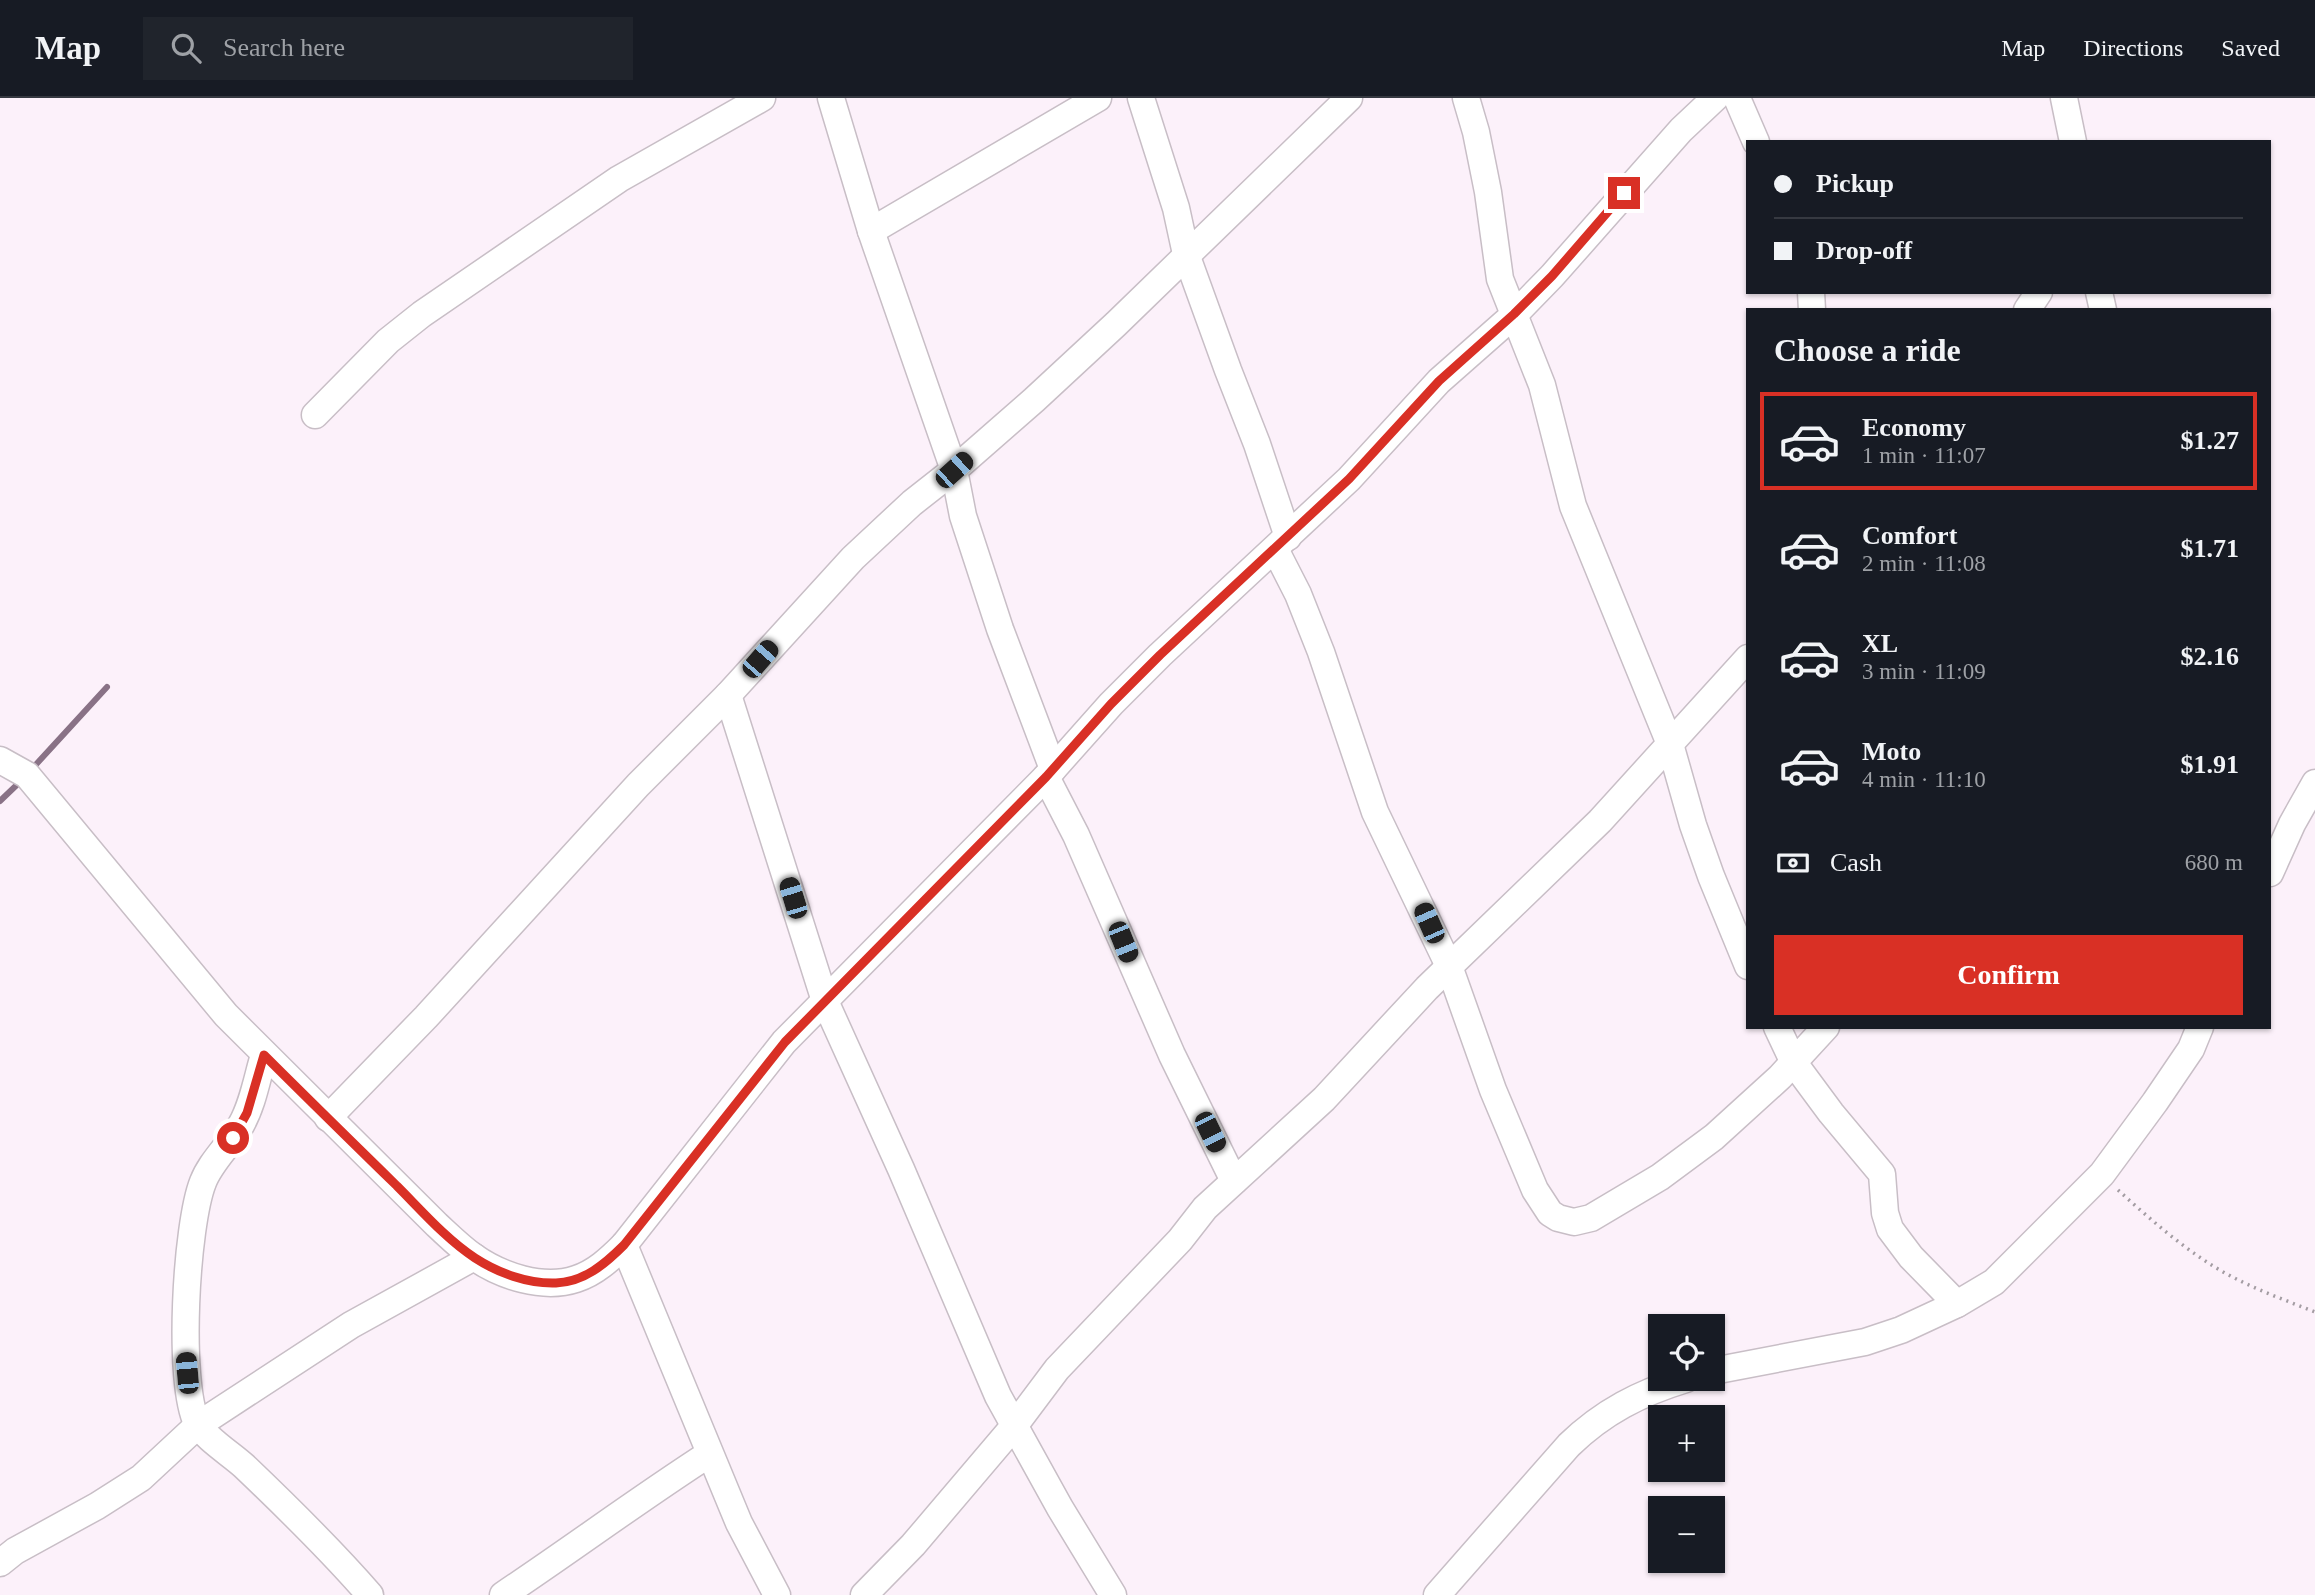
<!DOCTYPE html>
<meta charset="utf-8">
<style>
body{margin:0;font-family:Georgia,serif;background:#20242c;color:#f1f3f6;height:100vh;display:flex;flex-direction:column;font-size:26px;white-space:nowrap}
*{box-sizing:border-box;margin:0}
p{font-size:23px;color:#9ea1a6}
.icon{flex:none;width:38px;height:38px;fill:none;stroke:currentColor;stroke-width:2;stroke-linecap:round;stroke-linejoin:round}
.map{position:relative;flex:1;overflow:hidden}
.side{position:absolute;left:1746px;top:210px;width:525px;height:721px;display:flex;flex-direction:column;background:#171b24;border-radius:0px;box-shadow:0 2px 5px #0004}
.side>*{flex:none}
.banner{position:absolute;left:1746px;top:42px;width:525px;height:154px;border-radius:0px;box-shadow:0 2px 5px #0004;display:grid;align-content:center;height:154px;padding:0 28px;background:#171b24}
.tools{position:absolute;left:1648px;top:1216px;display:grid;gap:14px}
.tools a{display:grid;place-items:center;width:77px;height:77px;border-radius:0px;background:#171b24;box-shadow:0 2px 5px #0004;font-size:35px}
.end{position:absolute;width:32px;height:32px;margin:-16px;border:9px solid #d93025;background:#fff;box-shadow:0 0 0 4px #fff}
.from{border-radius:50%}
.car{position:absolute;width:21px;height:42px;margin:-21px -10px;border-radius:9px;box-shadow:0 0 5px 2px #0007;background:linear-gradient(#222 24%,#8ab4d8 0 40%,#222 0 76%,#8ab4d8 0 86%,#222 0)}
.banner b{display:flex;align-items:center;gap:24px;height:66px;font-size:26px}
.banner b+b{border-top:2px solid #363941}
.banner i{width:18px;height:18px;background:#f1f3f6}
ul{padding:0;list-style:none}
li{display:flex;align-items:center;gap:21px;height:98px;margin:0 14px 10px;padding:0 14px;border:4px solid transparent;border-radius:0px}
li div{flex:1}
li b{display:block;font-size:26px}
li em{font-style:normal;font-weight:700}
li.active{border-color:#d93025}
li>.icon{width:63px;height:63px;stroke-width:1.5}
h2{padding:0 28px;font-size:32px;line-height:84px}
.pay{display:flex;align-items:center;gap:18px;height:77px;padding:0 28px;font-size:26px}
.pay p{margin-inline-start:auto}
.primary-button{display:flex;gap:14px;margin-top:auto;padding:14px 28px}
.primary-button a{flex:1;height:80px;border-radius:0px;background:#d93025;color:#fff;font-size:28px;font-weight:700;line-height:80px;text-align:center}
header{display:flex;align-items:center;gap:42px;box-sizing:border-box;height:98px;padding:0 35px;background:#171b24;border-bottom:2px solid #363941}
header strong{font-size:33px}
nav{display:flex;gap:38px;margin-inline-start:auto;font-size:24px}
.search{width:490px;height:63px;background:#20242c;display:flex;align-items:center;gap:18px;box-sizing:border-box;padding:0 24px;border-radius:0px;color:#9ea1a6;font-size:26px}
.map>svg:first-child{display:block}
</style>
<header>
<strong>Map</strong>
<div class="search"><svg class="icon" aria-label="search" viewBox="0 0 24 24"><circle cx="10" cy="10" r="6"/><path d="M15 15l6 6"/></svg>Search here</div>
<nav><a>Map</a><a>Directions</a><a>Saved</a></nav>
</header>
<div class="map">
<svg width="2315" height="1497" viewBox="0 0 2315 1497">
<rect width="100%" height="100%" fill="#fcf1fa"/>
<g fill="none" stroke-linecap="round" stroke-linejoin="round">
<g stroke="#897286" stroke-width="6">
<path d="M30,673L107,589"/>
<path d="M0,703L23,681"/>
</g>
<g stroke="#c8bec6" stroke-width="29">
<g id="minor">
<path d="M831,0L871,133L954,372L963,418L1000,531L1053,671"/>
<path d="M1141,0L1176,110L1186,156L1228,272L1257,346L1288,439"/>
<path d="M1466,0L1476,34L1488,94L1500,181L1542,287L1573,408L1670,646L1693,727L1711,778L1748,868"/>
<path d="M1737,0L1756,44"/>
<path d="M2064,0L2073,44"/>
<path d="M871,133L1098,0"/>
<path d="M1811,194L1812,212"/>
<path d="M2099,194L2103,212"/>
<path d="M2027,212L2039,194"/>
<path d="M315,317L388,243L422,216L619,81L762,0"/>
<path d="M1275,451L1298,496L1321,554L1375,714L1449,868L1493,992L1535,1092L1550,1115L1558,1120L1574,1124L1591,1120L1660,1079L1714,1039L1780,979L1826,929"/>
<path d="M728,597L825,903L901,1071L998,1298L1060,1410L1113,1497"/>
<path d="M0,662L27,677L226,917L437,1127C449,1138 461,1150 474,1159C501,1178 543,1192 576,1181C595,1175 610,1161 624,1147L784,944L1046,679L1111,606L1160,557L1349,381L1439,283L1515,216L1552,178L1681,32L1715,0"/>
<path d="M1046,679L1076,737L1172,957L1234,1083"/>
<path d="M2270,775L2292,726L2315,685"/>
<path d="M1777,929L1794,965L1831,1015L1882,1076L1885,1115L1890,1131L1911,1159L1957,1206"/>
<path d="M264,957C257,980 253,1006 241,1027C230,1047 211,1063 203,1084C186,1127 177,1284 197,1325C205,1340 231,1356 244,1368C287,1409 331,1452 370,1497"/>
<path d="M328,1020L426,919L638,687L728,597L853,460L912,405L954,372L1034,302L1116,226L1349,0"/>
<path d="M624,1147L739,1425L777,1497"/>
<path d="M1713,1273L1865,1244L1901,1232L1957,1206L1994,1184L2102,1076L2155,1004L2191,951L2200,929"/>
<path d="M0,1465L15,1453L97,1408L141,1380L198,1327L351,1227L474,1159"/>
<path d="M503,1497C572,1451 639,1401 709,1356"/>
<path d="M864,1497L913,1447L1015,1327L1057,1271L1180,1142L1205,1110L1324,1001L1427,890L1600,723L1748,560"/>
<path d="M1437,1497L1569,1347C1603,1314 1640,1295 1686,1281"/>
</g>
</g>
<path stroke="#a39ca2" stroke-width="3.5" stroke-dasharray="2 5" stroke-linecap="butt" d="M2118,1092C2151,1122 2186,1153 2225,1175C2254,1191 2285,1202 2315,1214"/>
<use href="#minor" stroke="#fff" stroke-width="26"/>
</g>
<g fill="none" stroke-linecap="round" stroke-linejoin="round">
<path stroke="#d93025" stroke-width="9" d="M233,1040L247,1015L264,957C308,1001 352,1044 397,1088C421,1112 446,1141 475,1160C498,1175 528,1186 556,1185C584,1184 605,1166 624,1147L785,944L1046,679L1111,606L1160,557L1349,381L1439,283L1514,216L1552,178L1624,95"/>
</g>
</svg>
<div class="tools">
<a><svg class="icon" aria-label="locate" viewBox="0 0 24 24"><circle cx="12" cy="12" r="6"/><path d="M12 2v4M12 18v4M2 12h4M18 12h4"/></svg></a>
<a>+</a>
<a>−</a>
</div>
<i class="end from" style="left:233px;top:1040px"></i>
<i class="end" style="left:1624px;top:95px"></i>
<i class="car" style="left:954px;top:372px;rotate:48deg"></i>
<i class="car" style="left:760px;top:561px;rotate:41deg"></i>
<i class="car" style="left:793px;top:800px;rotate:343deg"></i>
<i class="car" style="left:1429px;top:825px;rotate:336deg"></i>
<i class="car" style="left:1123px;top:844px;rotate:158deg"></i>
<i class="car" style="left:1210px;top:1034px;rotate:154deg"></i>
<i class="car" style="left:187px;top:1275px;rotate:355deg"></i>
<div class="banner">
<b><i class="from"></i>Pickup</b>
<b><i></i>Drop-off</b>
</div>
<section class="side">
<h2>Choose a ride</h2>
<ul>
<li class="active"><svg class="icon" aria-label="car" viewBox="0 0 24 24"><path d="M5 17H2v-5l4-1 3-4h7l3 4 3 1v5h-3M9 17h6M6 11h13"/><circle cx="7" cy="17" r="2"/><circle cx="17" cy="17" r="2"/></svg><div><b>Economy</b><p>1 min · 11:07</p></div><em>$1.27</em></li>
<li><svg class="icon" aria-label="car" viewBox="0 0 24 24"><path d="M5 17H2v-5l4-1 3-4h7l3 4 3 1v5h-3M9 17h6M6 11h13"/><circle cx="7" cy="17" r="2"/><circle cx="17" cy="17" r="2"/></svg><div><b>Comfort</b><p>2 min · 11:08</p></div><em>$1.71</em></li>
<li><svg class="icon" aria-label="car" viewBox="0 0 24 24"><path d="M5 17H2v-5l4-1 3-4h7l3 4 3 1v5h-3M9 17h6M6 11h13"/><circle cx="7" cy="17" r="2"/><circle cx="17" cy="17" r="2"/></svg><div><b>XL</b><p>3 min · 11:09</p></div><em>$2.16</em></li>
<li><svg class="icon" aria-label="car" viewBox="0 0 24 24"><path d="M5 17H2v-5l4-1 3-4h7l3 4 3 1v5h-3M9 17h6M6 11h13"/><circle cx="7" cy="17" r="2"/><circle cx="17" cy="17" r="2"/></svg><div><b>Moto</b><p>4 min · 11:10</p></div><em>$1.91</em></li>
</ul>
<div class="pay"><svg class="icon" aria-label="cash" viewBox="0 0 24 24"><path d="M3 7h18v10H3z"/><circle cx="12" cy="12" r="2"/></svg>Cash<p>680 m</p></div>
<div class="primary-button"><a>Confirm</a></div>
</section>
</div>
